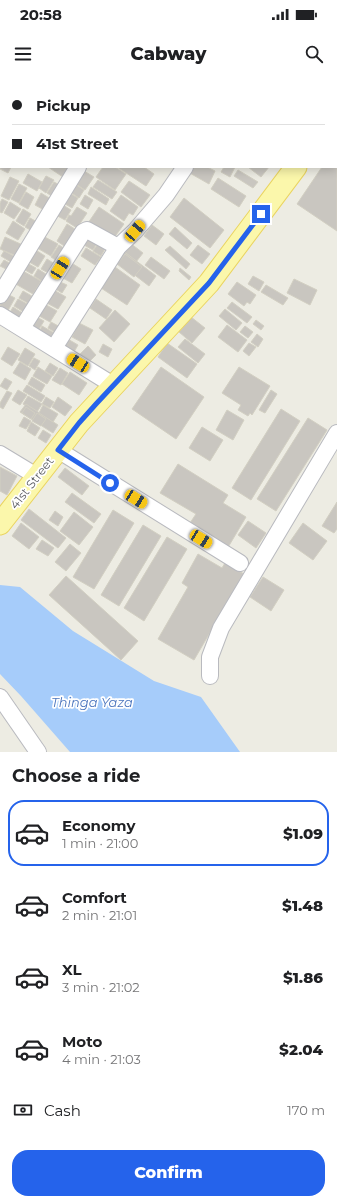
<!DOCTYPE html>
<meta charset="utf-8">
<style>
body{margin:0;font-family:Montserrat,sans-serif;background:#f2f2f2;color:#202124;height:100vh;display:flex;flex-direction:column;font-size:15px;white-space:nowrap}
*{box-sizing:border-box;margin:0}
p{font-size:13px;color:#757577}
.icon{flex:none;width:22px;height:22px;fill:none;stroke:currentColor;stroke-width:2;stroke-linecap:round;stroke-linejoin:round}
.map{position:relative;height:672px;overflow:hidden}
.sheet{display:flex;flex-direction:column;background:#fff;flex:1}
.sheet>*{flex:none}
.hud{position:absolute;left:0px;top:0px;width:337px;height:88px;box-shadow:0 2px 10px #0003;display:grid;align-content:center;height:88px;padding:0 12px;background:#fff}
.end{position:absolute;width:18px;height:18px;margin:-9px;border:5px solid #2563eb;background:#fff;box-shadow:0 0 0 2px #fff}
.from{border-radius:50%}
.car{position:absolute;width:12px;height:24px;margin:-12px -6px;border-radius:5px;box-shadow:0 0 3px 1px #0007;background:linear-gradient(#f5c518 24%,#345 0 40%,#f5c518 0 76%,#345 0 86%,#f5c518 0)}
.hud b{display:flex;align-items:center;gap:14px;height:38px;font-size:15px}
.hud b+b{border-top:1px solid #e0e0e0}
.hud i{width:10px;height:10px;background:#202124}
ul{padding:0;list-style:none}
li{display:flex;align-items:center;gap:12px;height:66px;margin:0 8px 6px;padding:0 4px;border:2px solid transparent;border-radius:16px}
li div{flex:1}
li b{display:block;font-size:15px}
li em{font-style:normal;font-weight:800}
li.on{border-color:#2563eb}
li>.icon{width:36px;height:36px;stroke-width:1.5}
h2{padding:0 12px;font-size:18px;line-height:48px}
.pay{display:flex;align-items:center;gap:10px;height:44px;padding:0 12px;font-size:15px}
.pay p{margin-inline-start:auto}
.action{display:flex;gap:8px;margin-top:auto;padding:8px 12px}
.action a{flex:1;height:46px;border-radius:16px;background:#2563eb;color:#fff;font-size:16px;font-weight:800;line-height:46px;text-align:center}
.status{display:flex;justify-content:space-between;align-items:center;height:28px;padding:0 20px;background:#fff;direction:ltr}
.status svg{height:11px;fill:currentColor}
header{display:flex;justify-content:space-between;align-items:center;height:52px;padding:0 12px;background:#fff;font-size:18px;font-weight:800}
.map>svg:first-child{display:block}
</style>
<div class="status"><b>20:58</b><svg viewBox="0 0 49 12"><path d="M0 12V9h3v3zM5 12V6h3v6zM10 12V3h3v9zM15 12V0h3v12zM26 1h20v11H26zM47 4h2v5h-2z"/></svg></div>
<header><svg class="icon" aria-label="menu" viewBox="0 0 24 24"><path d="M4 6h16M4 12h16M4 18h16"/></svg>Cabway<svg class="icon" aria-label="search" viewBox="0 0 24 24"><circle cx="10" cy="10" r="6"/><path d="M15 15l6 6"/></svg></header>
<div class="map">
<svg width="337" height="672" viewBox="0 0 337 672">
<rect width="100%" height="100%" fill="#edece3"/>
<path fill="#a6ccfa" d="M0,505L20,507L73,551L154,601L201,617L240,672H70L21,616L0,594Z"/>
<g fill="#c9c6c0" stroke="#d2cfc2">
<path d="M336,76L337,77V151L297,124L322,87H336Z"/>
<path d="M0,80L1,87H11L8,93L0,89Z"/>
<path d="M48,87H74L66,99Z"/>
<path d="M103,87H115L126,94L115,110L96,97Z"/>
<path d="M117,87H144L154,94L146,106Z"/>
<path d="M191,87H207L215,91L209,104L188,92Z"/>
<path d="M224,87H235L230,97L221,92Z"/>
<path d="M248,87H269L261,97Z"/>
<path d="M79,88L94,97L85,110L71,101Z"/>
<path d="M238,90L258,102L253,108L234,96Z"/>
<path d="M28,94L42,102L37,111L23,103Z"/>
<path d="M46,96L54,100L46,113L39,108Z"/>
<path d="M10,97L19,101L9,120L1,116Z"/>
<path d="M218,98L246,116L239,127L211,109Z"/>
<path d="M98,100L117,112L112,119L93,107Z"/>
<path d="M129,101L150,115L141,127L121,112Z"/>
<path d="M54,102L65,108L58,120L47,113Z"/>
<path d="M72,102L84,110L79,118L67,110Z"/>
<path d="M19,104L27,108L19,123L11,119Z"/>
<path d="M91,107L109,119L106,125L88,114Z"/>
<path d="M66,111L78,118L72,128L60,121Z"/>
<path d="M26,112L34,117L28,129L19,124Z"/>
<path d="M41,113L54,121L48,132L35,125Z"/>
<path d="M85,115L93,120L88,129L80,124Z"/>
<path d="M121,115L138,127L133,135L129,133L124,141L110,131Z"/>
<path d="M184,118L224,150L210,168L170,137Z"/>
<path d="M2,119L8,122L2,133L0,132V123Z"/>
<path d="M10,122L21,129L14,139L4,133Z"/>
<path d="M58,122L71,130L65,140L52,133Z"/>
<path d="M77,127L87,133L77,148L66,141L69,135L71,136Z"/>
<path d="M99,127L124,144L111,162L86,146Z"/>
<path d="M23,129L31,134L24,146L16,141Z"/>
<path d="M30,138L39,143L34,152L25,147Z"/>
<path d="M13,141L25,149L18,160L6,153Z"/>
<path d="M67,144L81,153L70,170L57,161Z"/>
<path d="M152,145L164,154L156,165L144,156Z"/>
<path d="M175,147L192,163L187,169L169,154Z"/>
<path d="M39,154L58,164L51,176L32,165Z"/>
<path d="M89,156L98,161L93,170L84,165Z"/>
<path d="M5,157L25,166L19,177L0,169Z"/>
<path d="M99,162L106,167L101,176L93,171Z"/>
<path d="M130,163L143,173L136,182L123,171Z"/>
<path d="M59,165L68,171L60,183L51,177Z"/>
<path d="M198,165L210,174L202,184L190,175Z"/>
<path d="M170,166L190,184L186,189L165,170Z"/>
<path d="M31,167L45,176L38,187L24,179Z"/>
<path d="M86,168L101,177L95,185L81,176Z"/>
<path d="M122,170L156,196L149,206L115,180Z"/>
<path d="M4,171L18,178L14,184L1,176Z"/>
<path d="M125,174L142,187L134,197L117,184Z"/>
<path d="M151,177L170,191L164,199L145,185Z"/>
<path d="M47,179L58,186L52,195L41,189Z"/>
<path d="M4,180L13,185L10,191L0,186Z"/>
<path d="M23,181L36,188L32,194L20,187Z"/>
<path d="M70,182L81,189L72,203L61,197Z"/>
<path d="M115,187L140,205L127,225L101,208Z"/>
<path d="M180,188L191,197L189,200L179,191Z"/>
<path d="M38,189L49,196L45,203L34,196Z"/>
<path d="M21,190L41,201L33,214L14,203Z"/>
<path d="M253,196L264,202L259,211L248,204Z"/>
<path d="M294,199L317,210L310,225L287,213Z"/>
<path d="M58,201L67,205L62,213L54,208Z"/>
<path d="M237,202L256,215L250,224L247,222L244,226L228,214Z"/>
<path d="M266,205L288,218L283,225L261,212Z"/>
<path d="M52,209L66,217L58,229L45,222Z"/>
<path d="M23,211L37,219L33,226L19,218Z"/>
<path d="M5,213L15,218L6,234L0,231V223Z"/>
<path d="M18,219L31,226L27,234L14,226Z"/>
<path d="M96,219L112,230L106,239L90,228Z"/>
<path d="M41,222L57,231L50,242L34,233Z"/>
<path d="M232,222L252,237L247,243L227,228Z"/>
<path d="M13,227L24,234L18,245L7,238Z"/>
<path d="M225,229L242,243L236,250L219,236Z"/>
<path d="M115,230L130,244L114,262L99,248Z"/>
<path d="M33,235L44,241L36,254L25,248Z"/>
<path d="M191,237L205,248L192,263L179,252Z"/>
<path d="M256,240L264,246L261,250L253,244Z"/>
<path d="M51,242L62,248L58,254L48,248Z"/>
<path d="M79,243L93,250L85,264L72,257Z"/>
<path d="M227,245L247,260L238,272L218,257Z"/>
<path d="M42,246L56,254L50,264L37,257Z"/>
<path d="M245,246L253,252L248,258L240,252Z"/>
<path d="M257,254L263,259L258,267L251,262Z"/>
<path d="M66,258L78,265L71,277L59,269Z"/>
<path d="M185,259L205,274L198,283L178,267Z"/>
<path d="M167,263L197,284L187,298L158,277Z"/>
<path d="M249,263L256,267L249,276L243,271Z"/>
<path d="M103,264L112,269L108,277L99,272Z"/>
<path d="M88,266L96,275L84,287L76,278Z"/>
<path d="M8,267L20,274L12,286L1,279Z"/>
<path d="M25,268L35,274L28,286L18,280Z"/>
<path d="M34,278L40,281L35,290L29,286Z"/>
<path d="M20,282L31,289L25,300L13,293Z"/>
<path d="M50,283L58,288L53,296L45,291Z"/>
<path d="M38,287L52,296L47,304L33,296Z"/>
<path d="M161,287L204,317L176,359L132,329Z"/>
<path d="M239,287L270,306L252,335L250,333L248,336L238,330L241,325L222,313Z"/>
<path d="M60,288L68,293L61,305L52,300Z"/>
<path d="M70,292L87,303L79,315L62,304Z"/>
<path d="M32,297L45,305L41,312L28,304Z"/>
<path d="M5,298L12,302L7,310L0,306Z"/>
<path d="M27,305L45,316L41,322L23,311Z"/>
<path d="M18,310L27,315L20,325L12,320Z"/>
<path d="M271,310L277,314L265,333L259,330Z"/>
<path d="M7,311L12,313L3,329L0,327V323Z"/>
<path d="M28,316L42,324L37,332L23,324Z"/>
<path d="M46,317L54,322L50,328L42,324Z"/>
<path d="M58,317L72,327L65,336L52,327Z"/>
<path d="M26,324L58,345L53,353L20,332Z"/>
<path d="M43,325L58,334L53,342L39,333Z"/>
<path d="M26,327L35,333L31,339L22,333Z"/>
<path d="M281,329L300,341L251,420L232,408Z"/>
<path d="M227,330L244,340L233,360L216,350Z"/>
<path d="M37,333L46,339L41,346L32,341Z"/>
<path d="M24,337L31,341L26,349L19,346Z"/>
<path d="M308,338L327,350L276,431L257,419Z"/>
<path d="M31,342L40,348L35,356L27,351Z"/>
<path d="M202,347L223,360L210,381L189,368Z"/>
<path d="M43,350L51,355L46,363L38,358Z"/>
<path d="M178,384L228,415L223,423L246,437L227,469L188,446L196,434L160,413Z"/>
<path d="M0,387L17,396L7,415L0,411Z"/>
<path d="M65,388L89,406L82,415L58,397Z"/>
<path d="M72,413L101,434L94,443L65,422Z"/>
<path d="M337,422V449L334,453L322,446Z"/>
<path d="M29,429L66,458L58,468L21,440Z"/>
<path d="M113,430L134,443L94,509L73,497Z"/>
<path d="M55,431L63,437L58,446L49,440Z"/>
<path d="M74,432L93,447L79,465L60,451Z"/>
<path d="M248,441L266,453L256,468L238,455Z"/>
<path d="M21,443L39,457L29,469L12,456Z"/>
<path d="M303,443L327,461L313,480L289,463Z"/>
<path d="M143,445L161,456L119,526L101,515Z"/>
<path d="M167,457L187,469L144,541L124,528Z"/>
<path d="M42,460L54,468L48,476L36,469Z"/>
<path d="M70,464L81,473L66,491L55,482Z"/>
<path d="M198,474L222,488L225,483L244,494L194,580L158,559L188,507L182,503Z"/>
<path d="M66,496L138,561L121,580L49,515Z"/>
<path d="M263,497L284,510L271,531L250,517Z"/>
</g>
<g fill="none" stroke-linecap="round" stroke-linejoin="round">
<g stroke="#b9babf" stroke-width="18">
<g id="minor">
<path d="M201,0L203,1"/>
<path d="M38,1V0"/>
<path d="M128,1V0"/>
<path d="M336,42L337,43"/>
<path d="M0,69L1,68"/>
<path d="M0,215L78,87"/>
<path d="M0,235L113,305"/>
<path d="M22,248L83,152L87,150L118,167"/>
<path d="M54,268L118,167L135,151L166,115L185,87"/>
<path d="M58,370L240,483"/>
<path d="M0,374L38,397"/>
<path d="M210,596V577L221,548L337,353"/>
<path d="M0,617L38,672"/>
</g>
</g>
<g stroke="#ead460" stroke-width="23">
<g id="major">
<path d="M336,27L337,25"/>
<path d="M0,444L79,343L209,203L296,87"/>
</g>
</g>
<use href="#minor" stroke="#fff" stroke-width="16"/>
<use href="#major" stroke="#fbf7ab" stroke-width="21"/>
</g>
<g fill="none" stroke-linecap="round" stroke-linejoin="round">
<path stroke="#2563eb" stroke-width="5" d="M110,403L58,370L79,343L96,324L209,203L261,134"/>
</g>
<g text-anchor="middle" stroke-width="3.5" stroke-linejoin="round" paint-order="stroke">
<g font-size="12" fill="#5c5e63" stroke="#fff">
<text transform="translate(32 403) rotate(-52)" y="4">41st Street</text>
</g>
<g font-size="13" font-style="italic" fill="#4a74bd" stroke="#fff">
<text x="92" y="627">Thinga Yaza</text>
</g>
</g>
</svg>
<i class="end from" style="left:110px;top:403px"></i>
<i class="end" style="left:261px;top:134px"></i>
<i class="car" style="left:135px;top:151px;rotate:40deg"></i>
<i class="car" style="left:60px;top:188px;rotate:32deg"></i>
<i class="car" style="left:78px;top:283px;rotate:302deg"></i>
<i class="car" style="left:136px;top:419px;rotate:122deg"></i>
<i class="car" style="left:201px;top:459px;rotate:122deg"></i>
<div class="hud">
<b><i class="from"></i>Pickup</b>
<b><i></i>41st Street</b>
</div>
</div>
<section class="sheet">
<h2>Choose a ride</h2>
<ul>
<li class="on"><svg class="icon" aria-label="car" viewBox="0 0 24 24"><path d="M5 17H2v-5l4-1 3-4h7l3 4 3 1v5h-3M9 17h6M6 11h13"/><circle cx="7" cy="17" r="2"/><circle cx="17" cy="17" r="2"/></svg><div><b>Economy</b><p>1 min · 21:00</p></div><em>$1.09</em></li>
<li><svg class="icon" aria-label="car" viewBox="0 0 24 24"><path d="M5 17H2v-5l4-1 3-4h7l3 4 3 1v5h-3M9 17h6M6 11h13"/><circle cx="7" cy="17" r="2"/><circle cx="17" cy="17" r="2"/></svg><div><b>Comfort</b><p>2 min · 21:01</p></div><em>$1.48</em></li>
<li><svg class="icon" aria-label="car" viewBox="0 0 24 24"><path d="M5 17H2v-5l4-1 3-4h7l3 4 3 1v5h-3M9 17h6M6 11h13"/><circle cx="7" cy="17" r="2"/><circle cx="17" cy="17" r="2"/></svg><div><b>XL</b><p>3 min · 21:02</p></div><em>$1.86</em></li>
<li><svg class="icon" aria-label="car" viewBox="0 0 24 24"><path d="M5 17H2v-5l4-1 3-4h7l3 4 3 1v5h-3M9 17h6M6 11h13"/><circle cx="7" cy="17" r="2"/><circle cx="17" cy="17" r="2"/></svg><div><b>Moto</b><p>4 min · 21:03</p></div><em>$2.04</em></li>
</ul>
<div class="pay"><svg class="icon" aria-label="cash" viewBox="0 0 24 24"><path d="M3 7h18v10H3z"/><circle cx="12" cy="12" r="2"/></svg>Cash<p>170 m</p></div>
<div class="action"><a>Confirm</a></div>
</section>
